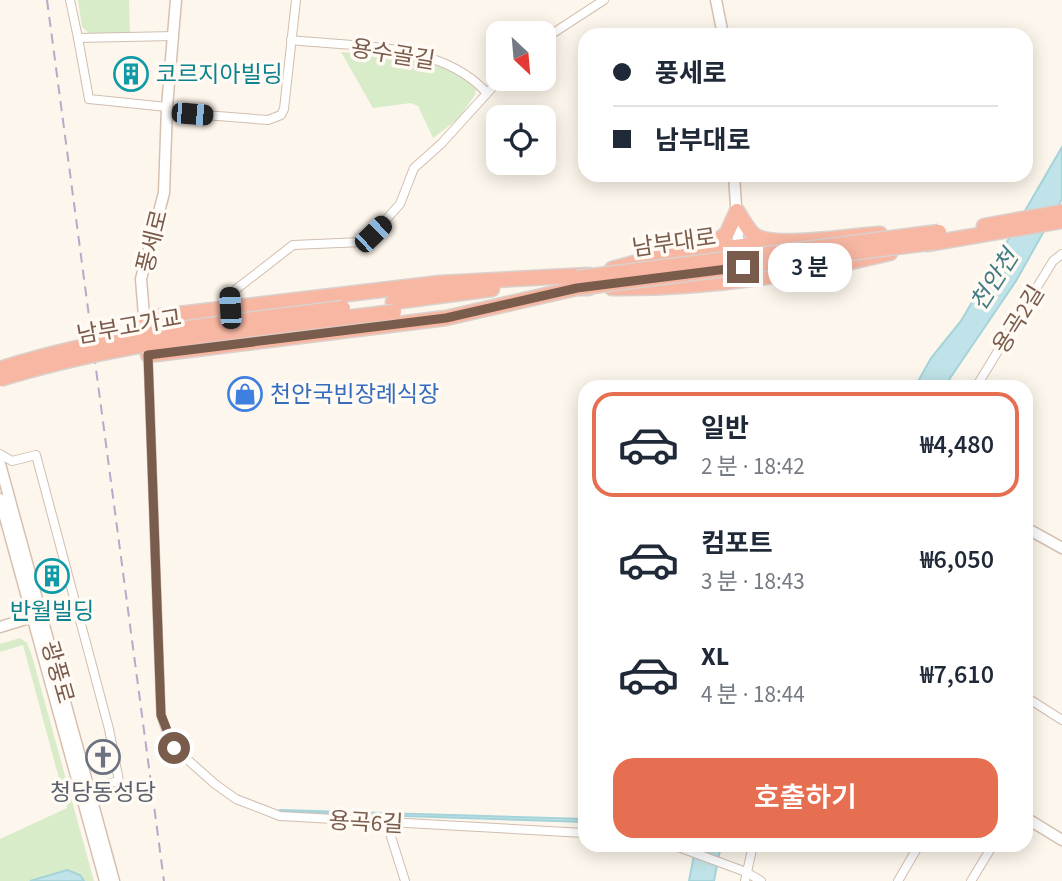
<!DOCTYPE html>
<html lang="ko">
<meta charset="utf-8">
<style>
body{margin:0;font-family:"Source Sans 3","Noto Sans KR",sans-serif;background:#f6f6f7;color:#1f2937;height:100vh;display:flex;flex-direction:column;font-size:26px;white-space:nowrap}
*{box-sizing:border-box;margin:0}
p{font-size:23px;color:#747a83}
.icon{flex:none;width:38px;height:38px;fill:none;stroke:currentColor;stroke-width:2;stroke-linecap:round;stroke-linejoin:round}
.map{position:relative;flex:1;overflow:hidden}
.side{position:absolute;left:578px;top:380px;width:455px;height:472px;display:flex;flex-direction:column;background:#fff;border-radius:21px;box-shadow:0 4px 18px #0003}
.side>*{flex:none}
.guide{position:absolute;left:578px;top:28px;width:455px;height:154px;border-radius:21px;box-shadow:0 4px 18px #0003;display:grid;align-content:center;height:154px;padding:0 35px;background:#fff}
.needle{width:46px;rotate:154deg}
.fabs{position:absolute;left:486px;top:21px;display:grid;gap:14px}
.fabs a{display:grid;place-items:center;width:70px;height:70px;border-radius:14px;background:#fff;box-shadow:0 4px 18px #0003;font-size:35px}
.end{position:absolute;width:32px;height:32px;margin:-16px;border:9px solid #7a5c4d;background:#fff;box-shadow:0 0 0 4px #fff}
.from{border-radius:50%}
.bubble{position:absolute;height:49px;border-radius:21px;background:#fff;box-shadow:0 4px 18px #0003;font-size:23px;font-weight:600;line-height:49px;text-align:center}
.car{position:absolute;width:21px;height:42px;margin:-21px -10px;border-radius:9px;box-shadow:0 0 5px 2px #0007;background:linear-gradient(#222 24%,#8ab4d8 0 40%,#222 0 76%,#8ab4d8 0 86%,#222 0)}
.guide b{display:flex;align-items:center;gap:24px;height:66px;font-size:26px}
.guide b+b{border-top:2px solid #e0e1e3}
.guide i{width:18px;height:18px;background:#1f2937}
ul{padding:12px 0 0;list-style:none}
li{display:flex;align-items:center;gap:21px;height:105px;margin:0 14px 10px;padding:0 21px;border:4px solid transparent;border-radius:21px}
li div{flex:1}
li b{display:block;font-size:26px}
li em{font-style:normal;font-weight:600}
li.selected{border-color:#e76f51}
li>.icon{width:63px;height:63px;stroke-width:1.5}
.action{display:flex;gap:14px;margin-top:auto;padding:14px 35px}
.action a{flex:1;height:80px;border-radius:21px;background:#e76f51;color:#fff;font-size:28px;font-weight:600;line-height:80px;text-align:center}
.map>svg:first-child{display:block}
</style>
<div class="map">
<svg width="1062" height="881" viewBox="0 0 1062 881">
<rect width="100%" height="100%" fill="#fdf6ec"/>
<g fill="#d8ecc9">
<path d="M78,0H129L130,33H89L82,27Z"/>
<path d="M341,52C383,55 448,52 476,90L475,95L458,119L433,138L418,106L411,103L373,108Z"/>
<path d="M20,638L27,643L32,656L94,881H0V839L67,808L23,645L0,652V644Z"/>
</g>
<g fill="#bfe3e8" stroke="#a5d3da" stroke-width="2">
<path d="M1062,147V199L1016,281L944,387H915L931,358L961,321Z"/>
<path d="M280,810L584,819V822L281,812Z"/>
<path d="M696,845H721L714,881H689Z"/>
<path d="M67,870L80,875L84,881H30Z"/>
</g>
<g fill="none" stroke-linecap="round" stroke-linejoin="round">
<g stroke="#d1beb0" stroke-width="10">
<g id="street">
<path d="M70,0L78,38L174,36"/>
<path d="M78,38L89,99L167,107"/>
<path d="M544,39L604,0"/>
<path d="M291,40C355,47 439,42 485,91"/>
<path d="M167,112L268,120L281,115L284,109L296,0"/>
<path d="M230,310V294L293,245L362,242L373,234L400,204L414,168L441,144L500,79"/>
<path d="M148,355L161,715L171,745L215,784L236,799L280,816L584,833"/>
<path d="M976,387L1053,261L1062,254"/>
<path d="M0,454L12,461L36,455L109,729L119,781L89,788"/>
<path d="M42,614L76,606"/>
<path d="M1026,697L1062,720"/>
<path d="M387,824L405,881"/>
<path d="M673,845L746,872L761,881"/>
<path d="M745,881L753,845"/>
<path d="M898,881L919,845"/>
<path d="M971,881L993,845"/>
</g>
</g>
<g stroke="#d6c0b0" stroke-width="13">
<g id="secondary">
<path d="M716,0L723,35"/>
<path d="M734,175L739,252"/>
<path d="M146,340L141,279L164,193L167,107L176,0"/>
<path d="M0,464L114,881"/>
<path d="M0,499L105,881"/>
<path d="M1026,528L1062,548"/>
<path d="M0,627L36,616"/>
<path d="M1026,818L1062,840"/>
</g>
</g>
<g stroke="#dad1cd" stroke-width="17">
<g id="highway">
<path d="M737,211C742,218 747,228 753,234C770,250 855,235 880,234"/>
<path d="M984,226L1062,212"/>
<path d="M927,244L1062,221"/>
<path d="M708,250L768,243"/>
<path d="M612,269L664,255L707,250L727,233L737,211"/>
<path d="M612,288C706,289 799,275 890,253"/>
<path d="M393,302L492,289"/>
<path d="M145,318L440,283L589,275"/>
<path d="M148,355L446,318L577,288H589"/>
</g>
</g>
<use href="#street" stroke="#fff" stroke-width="8"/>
<use href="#secondary" stroke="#fff" stroke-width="10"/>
<use href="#highway" stroke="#f7b7a3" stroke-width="14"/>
<path stroke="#b9a8c9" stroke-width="2" stroke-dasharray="10 7" stroke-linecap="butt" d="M47,0L164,881"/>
<g stroke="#dad1cd" stroke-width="17" stroke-linecap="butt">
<g id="highway-bridge">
<path d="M577,278L939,232"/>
<path d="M577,288L936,242"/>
<path d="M0,369C112,333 227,323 343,308"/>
<path d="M0,379C128,339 261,329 394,312"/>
</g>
</g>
<use href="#highway-bridge" stroke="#f7b7a3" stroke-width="14"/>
</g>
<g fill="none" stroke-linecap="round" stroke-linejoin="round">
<path stroke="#7a5c4d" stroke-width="9" d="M174,748L161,715L148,355L446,318L577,288L743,267"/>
</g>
<defs>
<g id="building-ring" transform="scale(1.75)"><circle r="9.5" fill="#fffaf3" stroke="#0f9aa8" stroke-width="1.5"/><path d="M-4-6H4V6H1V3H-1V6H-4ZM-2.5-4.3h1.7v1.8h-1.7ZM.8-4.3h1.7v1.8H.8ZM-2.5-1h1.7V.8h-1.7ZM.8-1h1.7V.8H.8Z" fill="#0f9aa8"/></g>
<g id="shop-ring" transform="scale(1.75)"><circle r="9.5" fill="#fffaf3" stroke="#3f7fe0" stroke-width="1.5"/><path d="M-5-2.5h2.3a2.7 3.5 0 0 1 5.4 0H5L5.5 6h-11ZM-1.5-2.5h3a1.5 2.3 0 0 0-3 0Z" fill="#3f7fe0"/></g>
<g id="church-ring" transform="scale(1.75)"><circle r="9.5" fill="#fffaf3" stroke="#6b7280" stroke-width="1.5"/><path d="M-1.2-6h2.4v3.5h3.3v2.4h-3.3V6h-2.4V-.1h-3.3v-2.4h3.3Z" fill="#6b7280"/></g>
</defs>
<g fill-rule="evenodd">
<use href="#building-ring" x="131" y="74"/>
<use href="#shop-ring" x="245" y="394"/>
<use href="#building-ring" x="52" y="576"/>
<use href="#church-ring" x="103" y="757"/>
</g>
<g text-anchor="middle" stroke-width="7" stroke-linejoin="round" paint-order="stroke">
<g font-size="23" fill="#7a5c4d" stroke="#fffaf3">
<text transform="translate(393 54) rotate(9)" y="8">용수골길</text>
<text transform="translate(152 241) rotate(-76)" y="8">풍세로</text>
<text transform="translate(674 242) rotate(-8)" y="8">남부대로</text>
<text transform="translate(1018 319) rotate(-58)" y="8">용곡2길</text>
<text transform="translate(129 326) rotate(-10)" y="8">남부고가교</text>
<text transform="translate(58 672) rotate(74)" y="8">광풍로</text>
<text transform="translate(366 822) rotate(3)" y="8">용곡6길</text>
</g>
<g font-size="23" fill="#0d838f" stroke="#fffaf3" text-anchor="start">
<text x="156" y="82">코르지아빌딩</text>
<text x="52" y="619" text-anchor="middle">반월빌딩</text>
</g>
<g font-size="23" fill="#366cbe" stroke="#fffaf3" text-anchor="start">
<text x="270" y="402">천안국빈장례식장</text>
</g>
<g font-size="23" fill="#5b616d" stroke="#fffaf3">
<text x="103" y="800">청당동성당</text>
</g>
<g font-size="24" font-style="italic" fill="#437c86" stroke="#fffaf3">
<text transform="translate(994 280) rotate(-57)" y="8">천안천</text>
</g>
</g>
</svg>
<div class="fabs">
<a><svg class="needle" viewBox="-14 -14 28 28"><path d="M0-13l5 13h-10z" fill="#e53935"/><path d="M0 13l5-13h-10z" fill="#747a83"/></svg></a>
<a><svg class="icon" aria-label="locate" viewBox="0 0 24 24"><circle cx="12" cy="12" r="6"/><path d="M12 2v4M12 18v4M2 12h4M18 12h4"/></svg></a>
</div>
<i class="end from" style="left:174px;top:748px"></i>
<i class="end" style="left:743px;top:267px"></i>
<div class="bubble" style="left:768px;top:243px;width:84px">3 분</div>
<i class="car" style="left:192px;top:114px;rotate:95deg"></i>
<i class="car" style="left:373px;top:234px;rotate:46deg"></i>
<i class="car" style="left:230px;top:308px;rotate:357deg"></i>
<div class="guide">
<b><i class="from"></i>풍세로</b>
<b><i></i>남부대로</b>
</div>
<section class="side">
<ul>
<li class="selected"><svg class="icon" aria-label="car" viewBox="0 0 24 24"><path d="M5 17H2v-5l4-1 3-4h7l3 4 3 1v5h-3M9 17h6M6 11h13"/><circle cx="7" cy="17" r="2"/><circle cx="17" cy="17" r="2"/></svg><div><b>일반</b><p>2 분 · 18:42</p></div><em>₩4,480</em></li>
<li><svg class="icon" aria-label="car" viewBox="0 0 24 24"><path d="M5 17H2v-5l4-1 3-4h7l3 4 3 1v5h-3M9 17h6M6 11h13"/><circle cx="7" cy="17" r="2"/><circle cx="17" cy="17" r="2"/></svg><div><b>컴포트</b><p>3 분 · 18:43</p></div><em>₩6,050</em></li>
<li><svg class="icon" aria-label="car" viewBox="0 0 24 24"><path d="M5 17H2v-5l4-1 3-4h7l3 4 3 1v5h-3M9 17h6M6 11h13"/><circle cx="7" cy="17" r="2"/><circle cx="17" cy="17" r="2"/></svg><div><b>XL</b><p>4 분 · 18:44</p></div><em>₩7,610</em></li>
</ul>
<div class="action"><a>호출하기</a></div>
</section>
</div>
